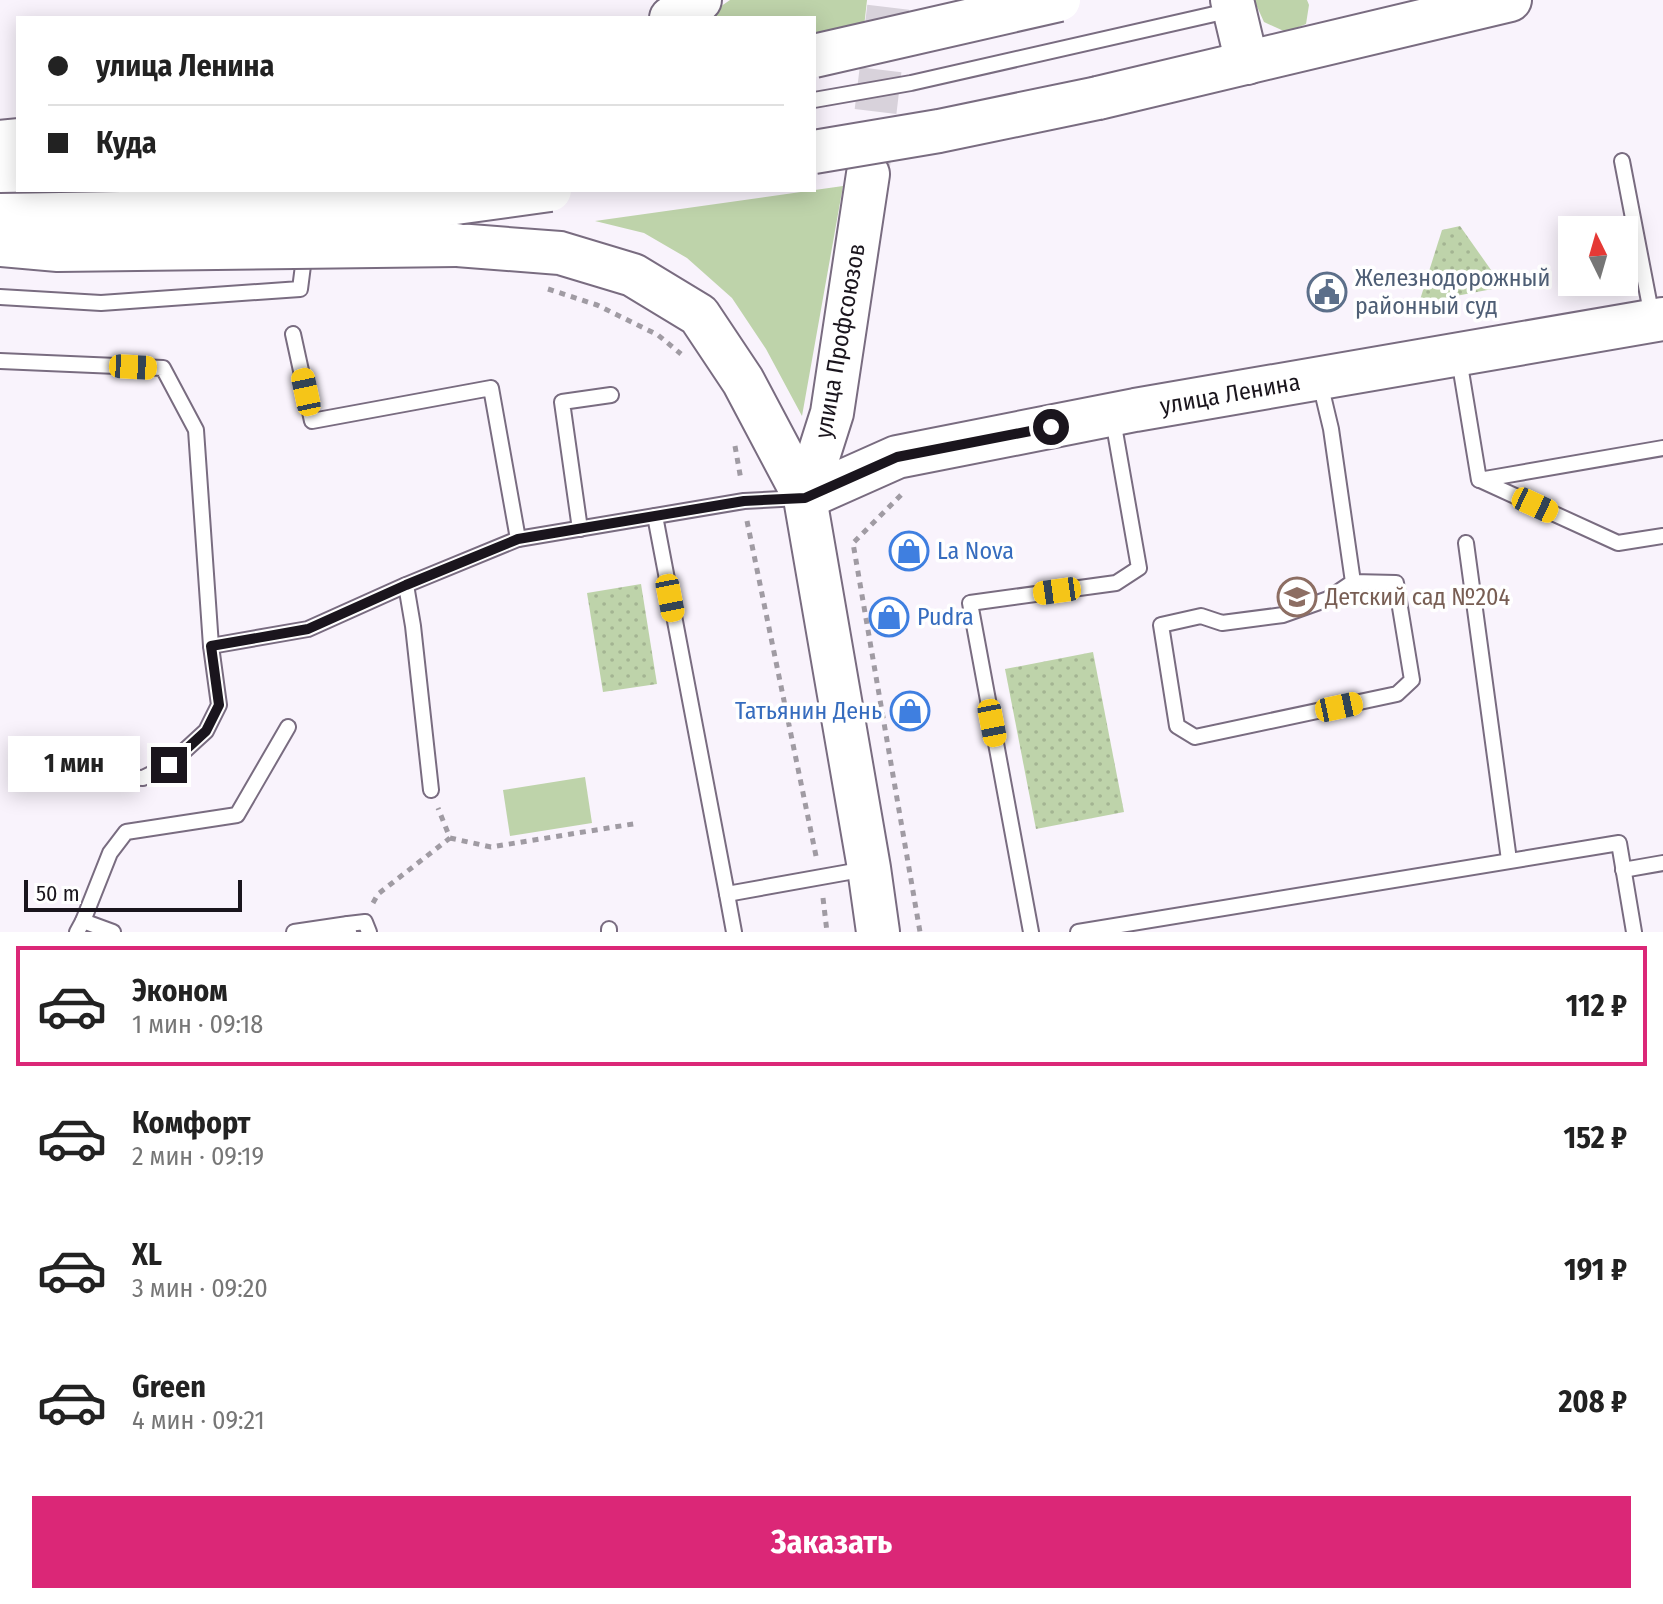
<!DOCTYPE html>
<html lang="ru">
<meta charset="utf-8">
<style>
body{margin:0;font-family:"Fira Sans Condensed",sans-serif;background:#f2f2f2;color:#222;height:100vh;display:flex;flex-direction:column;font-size:30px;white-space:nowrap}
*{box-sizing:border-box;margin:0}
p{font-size:26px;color:#767676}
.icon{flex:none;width:44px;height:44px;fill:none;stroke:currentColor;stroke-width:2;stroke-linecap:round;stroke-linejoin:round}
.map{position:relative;height:932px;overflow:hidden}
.panel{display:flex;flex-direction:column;background:#fff;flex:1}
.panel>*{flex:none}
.top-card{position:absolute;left:16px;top:16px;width:800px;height:176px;border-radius:0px;box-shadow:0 4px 20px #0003;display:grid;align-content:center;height:176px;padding:0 32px;background:#fff}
.needle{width:52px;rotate:355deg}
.buttons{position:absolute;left:1558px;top:216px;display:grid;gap:16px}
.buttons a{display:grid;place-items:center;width:80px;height:80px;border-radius:0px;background:#fff;box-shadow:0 4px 20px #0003;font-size:40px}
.scale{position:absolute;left:24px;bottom:20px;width:218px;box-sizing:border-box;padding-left:8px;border:4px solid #1a151d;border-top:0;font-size:22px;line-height:28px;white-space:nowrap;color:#1a151d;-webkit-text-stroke:6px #fff;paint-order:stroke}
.end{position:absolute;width:36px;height:36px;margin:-18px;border:10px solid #1a151d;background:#fff;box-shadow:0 0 0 4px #fff}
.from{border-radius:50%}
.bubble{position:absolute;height:56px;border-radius:0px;background:#fff;box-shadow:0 4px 20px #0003;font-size:26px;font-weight:700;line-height:56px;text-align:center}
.car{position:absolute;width:24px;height:48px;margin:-24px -12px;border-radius:10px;box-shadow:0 0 6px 2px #0007;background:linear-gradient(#f5c518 24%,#345 0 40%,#f5c518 0 76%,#345 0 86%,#f5c518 0)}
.top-card b{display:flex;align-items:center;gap:28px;height:76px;font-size:30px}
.top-card b+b{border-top:2px solid #e0e0e0}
.top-card i{width:20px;height:20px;background:#222}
ul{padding:14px 0 0;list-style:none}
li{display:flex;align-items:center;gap:24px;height:120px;margin:0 16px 12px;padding:0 16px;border:4px solid transparent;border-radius:0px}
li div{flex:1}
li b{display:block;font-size:30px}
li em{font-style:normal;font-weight:700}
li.selected{border-color:#db2777}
li>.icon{width:72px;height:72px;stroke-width:1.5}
.cta{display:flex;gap:16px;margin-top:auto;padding:16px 32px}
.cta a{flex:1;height:92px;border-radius:0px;background:#db2777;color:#fff;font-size:32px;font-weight:700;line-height:92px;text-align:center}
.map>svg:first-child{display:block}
</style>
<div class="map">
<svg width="1663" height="932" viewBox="0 0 1663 932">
<defs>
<pattern id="park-dots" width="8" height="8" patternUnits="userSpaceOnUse" patternTransform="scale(2)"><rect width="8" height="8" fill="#bed3aa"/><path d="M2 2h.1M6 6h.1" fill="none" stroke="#a3b492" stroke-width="1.8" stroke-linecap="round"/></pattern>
</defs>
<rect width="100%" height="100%" fill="#f9f3fc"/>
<g fill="#bed3aa">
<path d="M730,0H867L864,27L814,39V18H704Z"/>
<path d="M1254,0H1307L1309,5L1306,24L1286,32L1264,22Z"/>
<path d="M843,186L802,416L766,349L732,298L687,258L644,233L595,221Z"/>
<path d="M585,777L592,823L510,836L503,790Z"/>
</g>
<g fill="url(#park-dots)">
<path d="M1460,226L1503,287L1419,303L1442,230Z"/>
<path d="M641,584L657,684L603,692L587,593Z"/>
<path d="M1093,652L1124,812L1036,829L1005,669Z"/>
</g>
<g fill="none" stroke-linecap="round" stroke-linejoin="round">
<path stroke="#d8d2db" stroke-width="42" stroke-dasharray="42 21" stroke-linecap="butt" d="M868,174L889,0"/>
<g stroke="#796c80" stroke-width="18">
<g id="service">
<path d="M814,100L911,83L1232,10"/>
<path d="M1622,161L1652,317"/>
<path d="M0,297L101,303L300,289L305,250"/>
<path d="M293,334L312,421L491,388L518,539"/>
<path d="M1459,359L1479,480L1663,448"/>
<path d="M0,361L163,368L196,430L211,646L219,705L206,731L169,765L143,778L31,774"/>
<path d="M1320,383L1331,429L1353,582L1396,583L1412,680L1397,694L1195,737L1177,726L1161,625L1201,616L1222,623L1283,615L1328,599L1353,582"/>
<path d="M1480,480L1618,543L1663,536"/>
<path d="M655,516L727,894"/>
<path d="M580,529L562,402L611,395"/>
<path d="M1466,543L1509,860"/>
<path d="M406,585L413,626L431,790"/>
<path d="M211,646L308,629L406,585L518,539L744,501L800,498"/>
<path d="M1623,870L1663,863"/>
<path d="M83,921L113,932"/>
<path d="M609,929V932"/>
<path d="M77,932L83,921L110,853L126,832L237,815L288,727"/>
<path d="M294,932L348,924"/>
<path d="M349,932L348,924L365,922L369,932"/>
<path d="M734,932L727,894L866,869"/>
<path d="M1031,932L970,603L1116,583L1139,568L1113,420"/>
<path d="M1078,932L1619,843L1634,932"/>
</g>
</g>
<g stroke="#796c80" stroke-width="46">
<g id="primary">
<path d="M1232,0L1247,63"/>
<path d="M671,18L693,7L700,0"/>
<path d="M1098,98L1510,0"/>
<path d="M0,142L18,140"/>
<path d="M0,171L18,172"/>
<path d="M868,174L832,413L805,498L869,868L878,932"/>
<path d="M457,245L560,253L633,275L699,315L743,381L805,498"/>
<path d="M805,498L897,457L1135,410L1663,319"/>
</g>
</g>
<g stroke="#a09ba3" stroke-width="5" stroke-dasharray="6 6" stroke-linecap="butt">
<path d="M548,289L597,305L658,335L681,354"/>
<path d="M735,446L741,480"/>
<path d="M901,495L853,543L920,932"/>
<path d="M747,521L816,856"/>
<path d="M450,838L491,847L639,823"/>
<path d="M823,898L827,932"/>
<path d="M373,903L378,894L450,838L438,808"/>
</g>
<use href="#service" stroke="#fff" stroke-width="14"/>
<use href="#primary" stroke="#fff" stroke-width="42"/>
<g stroke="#796c80" stroke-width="46" stroke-linecap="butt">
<g id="primary-bridge">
<path d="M814,56L1059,0"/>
<path d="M814,152L939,131L1098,98"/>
<path d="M0,215L419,208L550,190"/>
<path d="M0,245L58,250L457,245"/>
</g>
</g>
<use href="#primary-bridge" stroke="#fff" stroke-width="42"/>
</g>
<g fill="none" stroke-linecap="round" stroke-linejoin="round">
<path stroke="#1a151d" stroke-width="10" d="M169,765L206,731L219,705L211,646L308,629L406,585L518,539L744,501L805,498L897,457L1051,427"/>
</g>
<defs>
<g id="civic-ring" transform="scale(2)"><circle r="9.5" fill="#fff" stroke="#5c6f8a" stroke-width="1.5"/><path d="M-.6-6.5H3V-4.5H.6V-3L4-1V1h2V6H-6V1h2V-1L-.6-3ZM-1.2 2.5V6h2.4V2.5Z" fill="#5c6f8a"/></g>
<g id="shop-ring" transform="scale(2)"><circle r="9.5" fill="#fff" stroke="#3f7fe0" stroke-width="1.5"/><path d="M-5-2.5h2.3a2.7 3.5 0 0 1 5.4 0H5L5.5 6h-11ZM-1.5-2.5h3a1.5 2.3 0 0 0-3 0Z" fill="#3f7fe0"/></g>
<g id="school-ring" transform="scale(2)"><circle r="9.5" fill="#fff" stroke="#8d6e63" stroke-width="1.5"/><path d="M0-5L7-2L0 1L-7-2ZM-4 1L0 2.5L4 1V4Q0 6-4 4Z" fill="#8d6e63"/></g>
</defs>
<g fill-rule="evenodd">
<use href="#civic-ring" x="1327" y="292"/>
<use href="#shop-ring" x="909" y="551"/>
<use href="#school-ring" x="1297" y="597"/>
<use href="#shop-ring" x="889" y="617"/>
<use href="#shop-ring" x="910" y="711"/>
</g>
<g text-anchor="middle" stroke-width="7" stroke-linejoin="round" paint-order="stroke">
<g font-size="24" fill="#4e5e75" stroke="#fff" text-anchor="start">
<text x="1355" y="286">Железнодорожный<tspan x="1355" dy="28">районный суд</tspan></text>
</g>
<g font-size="24" fill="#1a151d" stroke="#fff">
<text transform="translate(840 341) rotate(-80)" y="8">улица Профсоюзов</text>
<text transform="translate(1230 394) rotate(-10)" y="8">улица Ленина</text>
</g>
<g font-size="24" fill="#366cbe" stroke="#fff" text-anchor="start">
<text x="937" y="559">La Nova</text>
<text x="917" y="625">Pudra</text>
<text x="882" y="719" text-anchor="end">Татьянин День</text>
</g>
<g font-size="24" fill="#785e54" stroke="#fff" text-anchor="start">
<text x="1325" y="605">Детский сад №204</text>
</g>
</g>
</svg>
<div class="buttons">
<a><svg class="needle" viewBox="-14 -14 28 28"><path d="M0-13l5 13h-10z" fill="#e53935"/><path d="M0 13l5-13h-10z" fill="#767676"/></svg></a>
</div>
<div class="scale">50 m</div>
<i class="end from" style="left:1051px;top:427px"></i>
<i class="end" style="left:169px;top:765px"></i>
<div class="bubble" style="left:8px;top:736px;width:132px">1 мин</div>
<i class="car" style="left:133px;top:367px;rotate:93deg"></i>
<i class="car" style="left:306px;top:392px;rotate:348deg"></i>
<i class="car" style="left:1535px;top:505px;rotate:115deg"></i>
<i class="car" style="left:1057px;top:591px;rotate:262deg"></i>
<i class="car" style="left:670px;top:598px;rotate:169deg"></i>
<i class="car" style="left:1339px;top:707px;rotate:78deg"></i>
<i class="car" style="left:992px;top:723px;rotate:169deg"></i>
<div class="top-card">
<b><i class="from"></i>улица Ленина</b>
<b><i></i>Куда</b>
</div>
</div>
<section class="panel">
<ul>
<li class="selected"><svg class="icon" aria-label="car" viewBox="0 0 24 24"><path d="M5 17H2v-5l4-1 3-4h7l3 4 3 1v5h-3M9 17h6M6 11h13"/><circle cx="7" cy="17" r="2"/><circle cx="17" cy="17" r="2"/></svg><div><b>Эконом</b><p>1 мин · 09:18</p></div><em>112 ₽</em></li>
<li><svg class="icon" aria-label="car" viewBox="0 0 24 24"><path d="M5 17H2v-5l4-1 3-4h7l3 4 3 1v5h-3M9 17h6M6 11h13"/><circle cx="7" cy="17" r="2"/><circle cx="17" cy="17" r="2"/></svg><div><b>Комфорт</b><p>2 мин · 09:19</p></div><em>152 ₽</em></li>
<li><svg class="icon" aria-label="car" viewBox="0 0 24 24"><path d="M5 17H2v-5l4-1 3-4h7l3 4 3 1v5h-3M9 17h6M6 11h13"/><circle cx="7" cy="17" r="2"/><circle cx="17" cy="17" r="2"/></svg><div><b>XL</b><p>3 мин · 09:20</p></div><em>191 ₽</em></li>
<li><svg class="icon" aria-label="car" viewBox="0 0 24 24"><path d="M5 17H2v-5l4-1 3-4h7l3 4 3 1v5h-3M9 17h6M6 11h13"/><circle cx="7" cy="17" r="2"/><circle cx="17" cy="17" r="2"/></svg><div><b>Green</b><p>4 мин · 09:21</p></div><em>208 ₽</em></li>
</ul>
<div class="cta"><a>Заказать</a></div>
</section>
